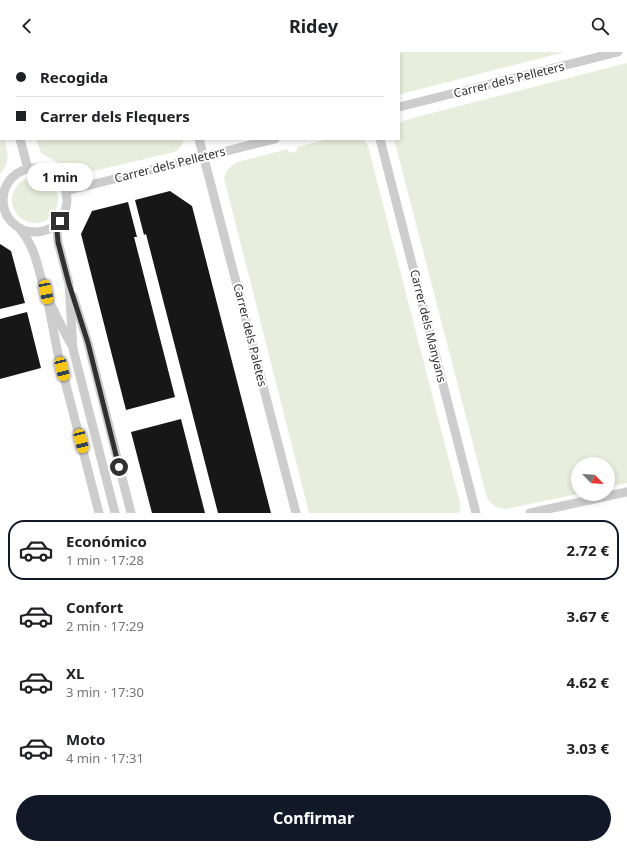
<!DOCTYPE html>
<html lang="es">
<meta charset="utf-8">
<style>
body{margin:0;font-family:"Noto Sans",sans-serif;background:#f6f6f6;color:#202124;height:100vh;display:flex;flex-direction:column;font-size:15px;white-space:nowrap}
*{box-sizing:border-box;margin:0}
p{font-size:13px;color:#757577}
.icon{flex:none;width:22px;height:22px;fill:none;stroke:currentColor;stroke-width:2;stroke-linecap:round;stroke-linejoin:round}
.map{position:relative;height:461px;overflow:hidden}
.sheet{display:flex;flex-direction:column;background:#fff;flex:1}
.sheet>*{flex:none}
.banner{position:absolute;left:0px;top:0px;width:400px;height:88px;box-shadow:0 2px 6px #0003;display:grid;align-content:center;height:88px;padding:0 16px;background:#fff}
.needle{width:26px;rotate:115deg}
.buttons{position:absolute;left:571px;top:405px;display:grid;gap:8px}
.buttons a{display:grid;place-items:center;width:44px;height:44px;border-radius:50%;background:#fff;box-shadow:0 2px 6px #0003;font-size:20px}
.end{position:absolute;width:18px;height:18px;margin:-9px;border:5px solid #303030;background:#fff;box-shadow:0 0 0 2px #fff}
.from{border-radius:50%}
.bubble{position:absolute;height:28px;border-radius:14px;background:#fff;box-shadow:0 2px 6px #0003;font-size:13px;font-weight:700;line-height:28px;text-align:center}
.car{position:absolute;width:12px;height:24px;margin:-12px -6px;border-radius:5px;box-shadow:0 0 3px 1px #0007;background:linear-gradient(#f5c518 24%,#345 0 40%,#f5c518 0 76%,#345 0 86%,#f5c518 0)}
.banner b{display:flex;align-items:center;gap:14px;height:38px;font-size:15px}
.banner b+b{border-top:1px solid #e0e0e0}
.banner i{width:10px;height:10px;background:#202124}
ul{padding:7px 0 0;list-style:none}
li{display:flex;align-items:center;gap:12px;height:60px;margin:0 8px 6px;padding:0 8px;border:2px solid transparent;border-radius:16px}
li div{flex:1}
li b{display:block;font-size:15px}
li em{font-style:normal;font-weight:700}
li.current{border-color:#111827}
li>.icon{width:36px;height:36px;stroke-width:1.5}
.action{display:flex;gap:8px;margin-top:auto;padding:8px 16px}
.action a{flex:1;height:46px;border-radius:24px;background:#111827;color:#fff;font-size:16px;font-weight:700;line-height:46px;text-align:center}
header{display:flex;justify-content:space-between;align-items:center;height:52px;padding:0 16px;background:#fff;font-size:18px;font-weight:700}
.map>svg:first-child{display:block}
</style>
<header><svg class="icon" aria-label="back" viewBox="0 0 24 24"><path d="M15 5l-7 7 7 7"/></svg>Ridey<svg class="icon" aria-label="search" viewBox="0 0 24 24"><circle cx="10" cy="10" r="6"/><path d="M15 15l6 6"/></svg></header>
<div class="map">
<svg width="627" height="461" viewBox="0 0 627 461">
<rect width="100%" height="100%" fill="#fff"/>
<g fill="#e9eddd">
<rect x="14" y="0" width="151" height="1"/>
<rect x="191" y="0" width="154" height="1"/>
<path d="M371,0H565L401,42H399V1Z"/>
<path d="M627,11V431L608,435V412H578V442L505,457C497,456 492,453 487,446L394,87H399V72L405,68Z"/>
<path d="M0,73L1,87H4C8,102 11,109 0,122Z"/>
<path d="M36,87H185L179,97L174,100L77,123L68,119L61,112L42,102L38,93Z"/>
<path d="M329,87H363L368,94L460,451V458L458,461H309L224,126L227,118L237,110L288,97L289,101L297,99V95Z"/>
<circle cx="35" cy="148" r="23"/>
</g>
<g fill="#171717">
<path d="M170,139L192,154L271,461H218L146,182L144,183L135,148Z"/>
<path d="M128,150L137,185H134L175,345L126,358L81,182L92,159Z"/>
<path d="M0,192L11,199L25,251L0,257Z"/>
<path d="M27,260L41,316L0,327V267Z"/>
<path d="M181,367L205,461H152L131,380Z"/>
</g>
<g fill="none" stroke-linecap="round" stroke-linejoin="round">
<g stroke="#cdcdcd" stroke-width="9">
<path d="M177,0L178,1"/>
<path d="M358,0V1"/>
<path d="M0,3L1,7"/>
<path d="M399,55L618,0"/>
<path d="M20,87L28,117"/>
<path d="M199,87L296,461"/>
<path d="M380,87L476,461"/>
<circle cx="35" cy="148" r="32"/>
<path d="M66,139L275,87"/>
<path d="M60,169L57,179L58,190L69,232L73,297L115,461"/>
<path d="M20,177C37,198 37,215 45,239C52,257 62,275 71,292"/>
<path d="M46,240L58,302L99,461"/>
<path d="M73,244L88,291L131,461"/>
<path d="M530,461L627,440"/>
</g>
</g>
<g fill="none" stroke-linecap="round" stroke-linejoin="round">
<path stroke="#303030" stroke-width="5" d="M60,169L57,179L58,190L69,232L88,291L119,415"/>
</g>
<g text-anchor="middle" stroke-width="4" stroke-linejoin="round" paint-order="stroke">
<g font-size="12" fill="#303030" stroke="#fff">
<text transform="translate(509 28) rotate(-14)" y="4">Carrer dels Pelleters</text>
<text transform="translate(170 113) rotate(-14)" y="4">Carrer dels Pelleters</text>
<text transform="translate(428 274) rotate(76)" y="4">Carrer dels Manyans</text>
<text transform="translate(250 283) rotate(76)" y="4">Carrer dels Paletes</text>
</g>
</g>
</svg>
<div class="buttons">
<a><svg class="needle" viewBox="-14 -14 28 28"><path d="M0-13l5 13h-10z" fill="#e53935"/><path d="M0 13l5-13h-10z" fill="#757577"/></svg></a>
</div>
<i class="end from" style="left:119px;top:415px"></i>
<i class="end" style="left:60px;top:169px"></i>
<div class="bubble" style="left:27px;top:111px;width:66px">1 min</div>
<i class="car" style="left:46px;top:240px;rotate:169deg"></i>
<i class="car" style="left:62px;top:317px;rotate:166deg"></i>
<i class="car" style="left:81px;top:389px;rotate:166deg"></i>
<div class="banner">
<b><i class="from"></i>Recogida</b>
<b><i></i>Carrer dels Flequers</b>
</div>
</div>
<section class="sheet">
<ul>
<li class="current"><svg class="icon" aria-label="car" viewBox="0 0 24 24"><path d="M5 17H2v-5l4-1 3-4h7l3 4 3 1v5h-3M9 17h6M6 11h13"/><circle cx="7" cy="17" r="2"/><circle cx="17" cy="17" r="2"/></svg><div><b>Económico</b><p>1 min · 17:28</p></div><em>2.72 €</em></li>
<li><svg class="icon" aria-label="car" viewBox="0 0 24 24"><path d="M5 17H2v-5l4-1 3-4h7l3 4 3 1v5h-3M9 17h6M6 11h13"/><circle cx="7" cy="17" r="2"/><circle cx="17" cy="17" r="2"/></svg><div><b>Confort</b><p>2 min · 17:29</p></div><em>3.67 €</em></li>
<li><svg class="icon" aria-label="car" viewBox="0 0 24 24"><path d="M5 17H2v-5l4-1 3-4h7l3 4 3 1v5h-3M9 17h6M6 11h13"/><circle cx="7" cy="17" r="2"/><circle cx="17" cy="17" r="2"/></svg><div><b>XL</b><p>3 min · 17:30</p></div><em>4.62 €</em></li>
<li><svg class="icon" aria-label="car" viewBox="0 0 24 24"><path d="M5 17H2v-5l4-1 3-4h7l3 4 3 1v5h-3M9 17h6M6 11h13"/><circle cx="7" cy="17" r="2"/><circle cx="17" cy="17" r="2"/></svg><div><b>Moto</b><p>4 min · 17:31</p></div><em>3.03 €</em></li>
</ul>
<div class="action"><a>Confirmar</a></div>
</section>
